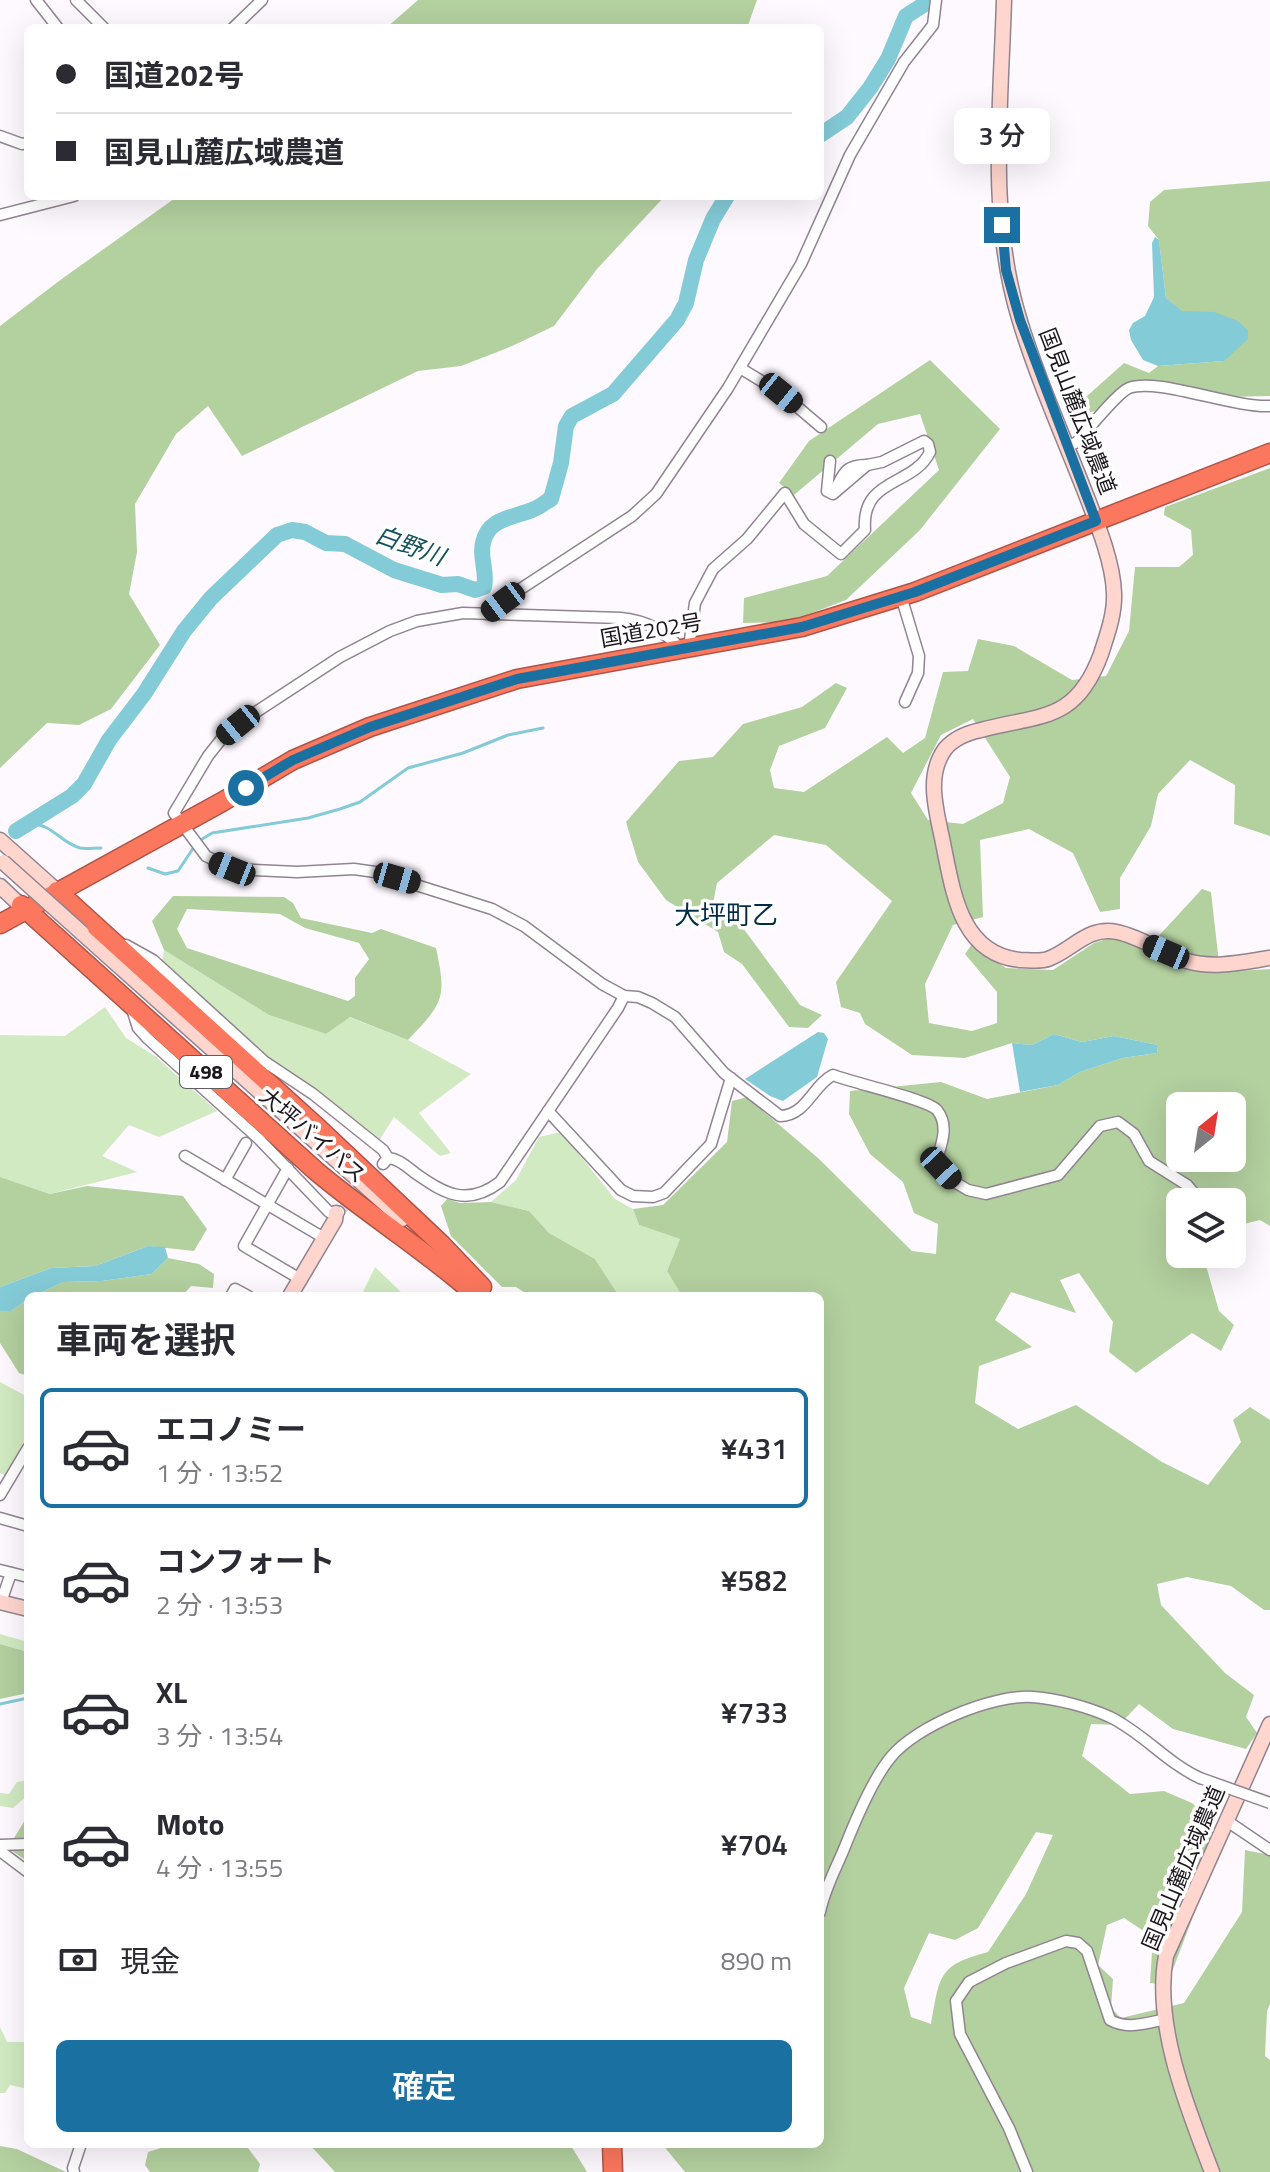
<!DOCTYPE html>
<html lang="ja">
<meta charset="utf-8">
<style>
body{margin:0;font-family:"Titillium Web","Noto Sans JP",sans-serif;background:#f2f2f3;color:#2b2b33;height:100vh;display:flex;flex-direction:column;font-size:30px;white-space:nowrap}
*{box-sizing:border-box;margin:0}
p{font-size:26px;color:#7c7c81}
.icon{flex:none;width:44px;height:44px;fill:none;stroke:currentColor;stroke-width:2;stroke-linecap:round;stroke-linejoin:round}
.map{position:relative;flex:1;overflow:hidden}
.details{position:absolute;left:24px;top:1292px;width:800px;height:856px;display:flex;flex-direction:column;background:#fff;border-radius:12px;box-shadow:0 8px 32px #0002}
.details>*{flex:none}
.banner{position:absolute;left:24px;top:24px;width:800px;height:176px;border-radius:12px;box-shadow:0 8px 32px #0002;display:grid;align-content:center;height:176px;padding:0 32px;background:#fff}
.needle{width:52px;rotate:30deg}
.tools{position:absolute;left:1166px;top:1092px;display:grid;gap:16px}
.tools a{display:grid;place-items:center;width:80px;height:80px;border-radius:12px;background:#fff;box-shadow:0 8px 32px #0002;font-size:40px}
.end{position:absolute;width:36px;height:36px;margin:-18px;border:10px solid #1a71a1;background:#fff;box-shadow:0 0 0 4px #fff}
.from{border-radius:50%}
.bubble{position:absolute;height:56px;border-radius:12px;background:#fff;box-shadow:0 8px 32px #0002;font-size:26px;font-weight:600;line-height:56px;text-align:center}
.car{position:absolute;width:24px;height:48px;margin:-24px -12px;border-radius:10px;box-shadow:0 0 6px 2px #0007;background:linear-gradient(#222 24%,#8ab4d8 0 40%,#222 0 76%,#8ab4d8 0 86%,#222 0)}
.banner b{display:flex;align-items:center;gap:28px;height:76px;font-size:30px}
.banner b+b{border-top:2px solid #e1e1e2}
.banner i{width:20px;height:20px;background:#2b2b33}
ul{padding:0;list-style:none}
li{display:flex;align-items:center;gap:24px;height:120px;margin:0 16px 12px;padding:0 16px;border:4px solid transparent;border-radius:12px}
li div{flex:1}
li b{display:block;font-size:30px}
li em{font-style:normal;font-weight:600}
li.on{border-color:#1a71a1}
li>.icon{width:72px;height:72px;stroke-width:1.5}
h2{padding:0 32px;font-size:36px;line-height:96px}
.pay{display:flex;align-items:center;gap:20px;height:88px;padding:0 32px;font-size:30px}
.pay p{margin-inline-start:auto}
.primary-button{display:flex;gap:16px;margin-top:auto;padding:16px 32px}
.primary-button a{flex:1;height:92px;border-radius:12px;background:#1a71a1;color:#fff;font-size:32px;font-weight:600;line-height:92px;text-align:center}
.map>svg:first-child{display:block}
</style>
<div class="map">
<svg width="1270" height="2172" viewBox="0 0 1270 2172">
<rect width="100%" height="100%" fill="#fef9ff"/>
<g fill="#d1eac1">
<path d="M164,950L269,1015L326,1034L349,1017L408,1040L471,1074L419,1113L451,1153L440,1156L394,1117L380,1139L314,1088L265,1056L162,961Z"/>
<path d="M105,1007L126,1038L155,1056L217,1111L159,1137L129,1125L102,1156L137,1172L50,1194L0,1177V1035L65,1036Z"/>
<path d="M561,1132L615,1199L633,1209L639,1225L680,1239L667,1271L682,1296H619L595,1259L549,1233L529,1211L491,1202L516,1180L539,1137Z"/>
<path d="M375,1267L405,1296H361Z"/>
<path d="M0,1382L28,1397V1439L6,1476L0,1473Z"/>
<path d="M0,1634L28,1642V1652L0,1644Z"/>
<path d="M28,1780V1795L13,1808L0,1806V1793L9,1794L17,1782Z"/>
<path d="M0,2027L7,2042H28V2089L10,2085L5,2093H0Z"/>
</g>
<g fill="#b3d09f" fill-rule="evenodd">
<path d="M418,0H757L747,28H386Z"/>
<path d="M1270,181V396L1223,397L1147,380L1128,383L1096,411L1075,415L1077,405L1124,363L1149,373L1158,366L1224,361L1214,312H1182L1166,298L1159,240L1148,226L1150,202L1164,190Z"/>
<path d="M178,196H665L597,269L554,326L510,347L461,366L418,371L242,456L208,406L176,434L135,504L137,552L129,594L160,645L111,709L79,725L47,723L0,768V326L59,281Z"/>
<path d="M930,360L1000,429L920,530L846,600L788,622L743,623L744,598L827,576L939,470L920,414L878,424L794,495L779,483L809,441Z"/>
<path d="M1270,468V836L1234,824L1235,785L1190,760L1158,794L1151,826L1120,878V909L1100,912L1073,853L1029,829L980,840L983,917L953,925L925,984L929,1023L972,1031L997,1023V992L965,954L972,944L1006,968L1053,970L1094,943L1130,931L1154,941L1202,889L1211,892L1220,972L1270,969V1226L1260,1220L1232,1227V1202H1180V1254H1209L1205,1262L1219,1311L1234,1325L1221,1351L1192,1333L1136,1373L1109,1352L1113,1322L1079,1273L1060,1280L1076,1313L1011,1292L995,1320L1032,1347L979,1366L975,1403L1018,1429L1076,1405L1162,1462L1208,1485L1241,1442L1233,1420L1250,1407L1270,1420V1610H1264L1231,1586L1187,1577L1157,1584L1161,1605L1225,1673L1254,1695L1246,1717L1257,1733L1246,1749L1173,1729L1139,1704L1119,1725L1091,1724L1082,1756L1130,1794L1164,1791L1192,1803L1224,1835L1167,1985L1150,1983L1153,1937L1124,1918L1107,1925L1098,1965L1113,1979L1111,2008L1121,2018L1184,2003L1242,1912L1245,1850L1270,1855V2004L1267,2011L1265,2056L1270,2060V2172H685L662,2144H820V1296H682L667,1271L680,1239L639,1225L633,1209L663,1205L727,1142L732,1101L747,1097L818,1158L912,1251L936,1254L938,1224L914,1213L903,1182L870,1154L849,1114L850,1091L941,1082L987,1099L1058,1085L1080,1072L1123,1058L1157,1053L1158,1045L1114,1036L1082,1042L1054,1034L1032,1045L1012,1043L965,1058L912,1055L865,1024L860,1013L841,1007L836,982L892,901L826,845L774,835L717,883L712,909L743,928L800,1005L822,1015L808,1028L789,1027L742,964L724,952L718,932L666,900L638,862L626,822L679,761L713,757L743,724L802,707L836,683L847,688L825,728L779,746L770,770L774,788L804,792L887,737L903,753L925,738L943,672L968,671L978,639L1014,646L1072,680L1106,676L1129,631L1135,567H1179L1193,555L1191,530L1164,515L1165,507ZM973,719L1010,777L1003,803L963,824L928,820L911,793L941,735ZM1180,1106H1232V1158H1180ZM1036,1832L1053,1835L1026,1894L988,1952C937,1965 940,1977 931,2024L911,2017L904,1988L929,1933L955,1940L978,1928Z"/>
<path d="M173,896L284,897L293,903L301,918L372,933L381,929L436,948C447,999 443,1003 408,1040L350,1017L326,1034L269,1015L164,950L152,921ZM187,909L280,914L305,928L359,943L369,959L355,978V996L348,1001L187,948L177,929Z"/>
<path d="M0,1177L50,1194L87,1186L183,1196L207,1229L194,1251L148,1246L95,1266L51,1268L0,1287Z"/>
<path d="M447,1199L460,1203L491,1202L529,1211L549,1233L595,1259L619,1296H530L516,1287H502L451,1236L441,1206Z"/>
<path d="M168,1258L199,1264L214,1274L213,1288L191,1286L182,1296H34L63,1282L102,1281L152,1274Z"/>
<path d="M28,1299V1376L19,1373L0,1343V1311H11Z"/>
<path d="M0,1644L28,1652V1693L0,1699Z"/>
<path d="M28,1815V1862L8,1848Z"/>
<path d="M174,2144H238L248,2148L260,2164L258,2172H150L145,2165L148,2152Z"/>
<path d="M309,2144H570L587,2172H335Z"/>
<path d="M0,2146L17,2149L66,2172H0Z"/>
</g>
<g fill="#84cbd8">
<path d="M1155,237L1159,240L1166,298L1182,311L1214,312L1238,321L1248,330V339L1224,361L1158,366L1143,360L1131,340L1129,330L1133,323L1145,316L1154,297L1152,243Z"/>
<path d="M818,1032L824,1033L828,1039L817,1077L783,1101L770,1096L745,1079Z"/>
<path d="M1054,1034L1082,1042L1114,1036L1158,1045L1157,1053L1123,1058L1080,1072L1058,1085L1020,1092L1012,1043L1032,1045Z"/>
<path d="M148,1246L165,1247L168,1258L152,1274L102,1281L63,1282L34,1296H28V1299L11,1311H0V1287L51,1268L95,1266Z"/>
</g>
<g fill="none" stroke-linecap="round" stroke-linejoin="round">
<g stroke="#84cbd8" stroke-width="3">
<path d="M32,824C52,824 61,843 80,848C86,849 94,848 101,848"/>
<path d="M199,841L212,833L308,818L340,809L360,802L408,768L463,753L508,735L543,728"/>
<path d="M148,868L165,874L178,871L194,847"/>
<path d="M0,1704L28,1698"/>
</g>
<g stroke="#84cbd8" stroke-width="16">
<path d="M820,135L847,117L870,88L888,59L906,16L931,0"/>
<path d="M16,831L72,796L84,784L109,740L144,694L184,631L211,598L277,535L292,530L305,532L326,543L345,544L394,570L442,585L458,584L475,590L484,587C488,573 479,557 483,543C488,517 515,518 534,509C540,507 545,502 551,499L561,463L566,426L572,416L613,394L677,320L686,303L696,260L713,219L727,196"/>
</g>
<path stroke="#dcd7dd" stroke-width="10" stroke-dasharray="10 5" stroke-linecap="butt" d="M341,1211L383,1164"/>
<g stroke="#908491" stroke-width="13">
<g id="street">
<path d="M36,0L58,28"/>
<path d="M76,0L104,28"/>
<path d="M233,28L262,0"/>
<path d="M0,136L22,144L28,143"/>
<path d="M0,215L74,196"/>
<path d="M740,368L781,393L821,427"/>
<path d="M1067,447L1077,442C1087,431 1117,393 1129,388C1156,377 1233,408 1270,406"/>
<path d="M835,490C844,473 845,465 867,465"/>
<path d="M901,596L919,656L918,673L905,702"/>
<path d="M487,614L519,590L632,516L656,494L728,388L801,264L850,155L904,62L933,25L936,0"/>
<path d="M689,647L695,603L713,569L747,539L785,493L804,524L841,554L865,530C861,477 913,487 930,452L928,444L924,441L882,462L867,465L833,494L827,491L830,461"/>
<path d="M682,649C661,630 649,621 621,618L463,613L417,621L390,631L340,657L253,714L223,737L208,756L174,813L206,856L232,869L297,872L354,869L375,872L492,909L524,926L602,984L624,996L638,997L652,1003L675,1017L724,1073L780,1116C806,1116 813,1085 833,1075C853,1083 927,1099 937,1110C949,1125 942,1143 937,1159L941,1168L953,1181L968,1190L986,1194L1058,1175L1100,1126L1118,1122L1134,1134L1149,1161L1187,1185L1201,1202"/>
<path d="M126,945L153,960L265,1062L313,1094L383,1150L388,1158L383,1164"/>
<path d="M132,1009L138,1028L147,1038L259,1139L329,1212H339"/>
<path d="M548,1111L621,1190L633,1196L653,1197L664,1193L711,1144L731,1078"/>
<path d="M185,1156L324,1238"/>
<path d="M388,1158C399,1159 406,1166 415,1173C445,1194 467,1207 500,1182L618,1008L624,996"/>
<path d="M288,1168L244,1246L300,1279"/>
<path d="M225,1180L246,1143"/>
<path d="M231,1296L235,1289L248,1296"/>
<path d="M0,1495L28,1448"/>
<path d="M0,1518L28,1526"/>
<path d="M0,1570L28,1577"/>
<path d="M1,1602L11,1573"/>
<path d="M1227,1821L1270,1850"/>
<path d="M0,1845L28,1844"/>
<path d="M0,1851L28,1872"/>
<path d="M820,1912C825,1887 837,1867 846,1844C856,1819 874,1777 891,1757C916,1726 993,1694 1033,1697C1058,1699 1088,1707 1110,1717C1143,1733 1167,1763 1200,1778"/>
<path d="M74,2172L73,2168L81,2144"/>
<path d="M1027,2172L1009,2128L960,2034L956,2001L969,1982L1006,1963L1066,1941L1078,1943L1087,1951L1110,2020C1128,2030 1147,2023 1166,2019"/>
</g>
</g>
<g stroke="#908491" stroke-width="17">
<g id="secondary">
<path d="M1004,0C1001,105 988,216 1019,318C1036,375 1061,431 1083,487C1095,518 1113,560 1114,593C1115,614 1107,635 1101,654C1076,722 1042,714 981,730C967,733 954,738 945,749C925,777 937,812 943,843C953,891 960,954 1020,960C1028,960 1040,962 1048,959C1073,950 1087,926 1117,932C1142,937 1163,954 1187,961C1214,969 1243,962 1270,958"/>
<path d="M0,840L57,891"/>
<path d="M0,886L19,904"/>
<path d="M82,933L402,1219"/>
<path d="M290,1296L335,1220L336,1213"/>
<path d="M0,1602L28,1609"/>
<path d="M1212,2172C1188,2109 1153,2025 1166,1956L1270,1724"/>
</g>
</g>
<g stroke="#ad5546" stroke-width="21">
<g id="highway">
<path d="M57,891L318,1128L441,1244L482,1287"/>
<path d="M21,905L316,1171C368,1215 426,1250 477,1296"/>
<path d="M0,924L222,802L293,760L370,727L517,679L802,627L915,592L1270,453"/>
<path d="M612,2144L613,2172"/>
</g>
</g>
<use href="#street" stroke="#fff" stroke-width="10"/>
<use href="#secondary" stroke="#fed6ce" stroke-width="14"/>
<use href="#highway" stroke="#fb775d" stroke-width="18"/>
<g stroke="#908491" stroke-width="13" stroke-linecap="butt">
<path id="street-bridge" d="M1200,1778L1270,1803"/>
</g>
<g stroke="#908491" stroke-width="17" stroke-linecap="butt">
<path id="secondary-bridge" d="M3,862L82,933"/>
</g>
<use href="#street-bridge" stroke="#fff" stroke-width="10"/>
<use href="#secondary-bridge" stroke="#fed6ce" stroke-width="14"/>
</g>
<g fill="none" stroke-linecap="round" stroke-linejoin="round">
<path stroke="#1a71a1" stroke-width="10" d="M246,788L293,760L370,727L517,679L802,627L915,592L1096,521L1020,320L1006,270L1002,225"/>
</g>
<g text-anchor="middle" stroke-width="7" stroke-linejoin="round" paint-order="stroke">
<rect fill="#fff" stroke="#605d60" stroke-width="2" x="180" y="1056" width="52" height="32" rx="6"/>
<g font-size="20" font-weight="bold" fill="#1c171c">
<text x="206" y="1079">498</text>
</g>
<g font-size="22" fill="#1c171c" stroke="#fff">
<text transform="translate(1078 411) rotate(69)" y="8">国見山麓広域農道</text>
<text transform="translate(651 630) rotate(-10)" y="8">国道202号</text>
<text transform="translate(313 1135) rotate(41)" y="8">大坪バイパス</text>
<text transform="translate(1183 1868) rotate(-67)" y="8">国見山麓広域農道</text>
</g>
<g font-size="24" font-style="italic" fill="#14525b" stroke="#fff">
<text transform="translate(410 546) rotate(20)" y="8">白野川</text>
</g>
<g font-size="26" fill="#032d44" stroke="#fff">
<text x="726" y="924">大坪町乙</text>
</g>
</g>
</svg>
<div class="tools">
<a><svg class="needle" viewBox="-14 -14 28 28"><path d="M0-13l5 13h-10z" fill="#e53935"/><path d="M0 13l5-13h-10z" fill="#7c7c81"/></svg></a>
<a><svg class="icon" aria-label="layers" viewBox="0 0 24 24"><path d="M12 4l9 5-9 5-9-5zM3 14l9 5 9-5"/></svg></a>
</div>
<i class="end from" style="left:246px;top:788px"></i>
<i class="end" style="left:1002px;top:225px"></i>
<div class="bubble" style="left:954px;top:108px;width:96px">3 分</div>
<i class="car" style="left:781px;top:393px;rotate:129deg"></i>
<i class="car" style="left:503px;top:602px;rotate:233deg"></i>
<i class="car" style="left:238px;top:725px;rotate:231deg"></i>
<i class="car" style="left:232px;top:869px;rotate:292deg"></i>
<i class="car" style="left:397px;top:878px;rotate:106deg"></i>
<i class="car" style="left:1166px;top:952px;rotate:293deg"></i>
<i class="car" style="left:941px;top:1168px;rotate:137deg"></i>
<div class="banner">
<b><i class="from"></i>国道202号</b>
<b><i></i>国見山麓広域農道</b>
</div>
<section class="details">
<h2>車両を選択</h2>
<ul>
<li class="on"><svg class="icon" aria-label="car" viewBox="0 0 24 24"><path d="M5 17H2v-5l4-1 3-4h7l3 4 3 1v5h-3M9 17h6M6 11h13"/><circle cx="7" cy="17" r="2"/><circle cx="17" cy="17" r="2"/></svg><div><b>エコノミー</b><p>1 分 · 13:52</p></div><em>¥431</em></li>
<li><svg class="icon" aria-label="car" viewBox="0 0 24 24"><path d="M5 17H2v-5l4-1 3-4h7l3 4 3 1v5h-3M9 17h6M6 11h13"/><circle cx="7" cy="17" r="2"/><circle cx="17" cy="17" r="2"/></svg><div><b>コンフォート</b><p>2 分 · 13:53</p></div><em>¥582</em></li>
<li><svg class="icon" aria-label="car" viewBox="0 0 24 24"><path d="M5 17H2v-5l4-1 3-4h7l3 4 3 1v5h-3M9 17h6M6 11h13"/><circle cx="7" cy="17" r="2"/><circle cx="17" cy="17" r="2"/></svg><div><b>XL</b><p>3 分 · 13:54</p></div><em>¥733</em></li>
<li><svg class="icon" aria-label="car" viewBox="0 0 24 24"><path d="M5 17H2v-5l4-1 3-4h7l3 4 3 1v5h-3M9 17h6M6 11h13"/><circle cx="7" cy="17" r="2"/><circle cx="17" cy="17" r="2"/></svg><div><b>Moto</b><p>4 分 · 13:55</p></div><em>¥704</em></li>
</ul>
<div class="pay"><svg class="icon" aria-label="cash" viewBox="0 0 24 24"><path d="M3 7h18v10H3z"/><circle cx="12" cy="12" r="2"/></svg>現金<p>890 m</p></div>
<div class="primary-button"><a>確定</a></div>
</section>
</div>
